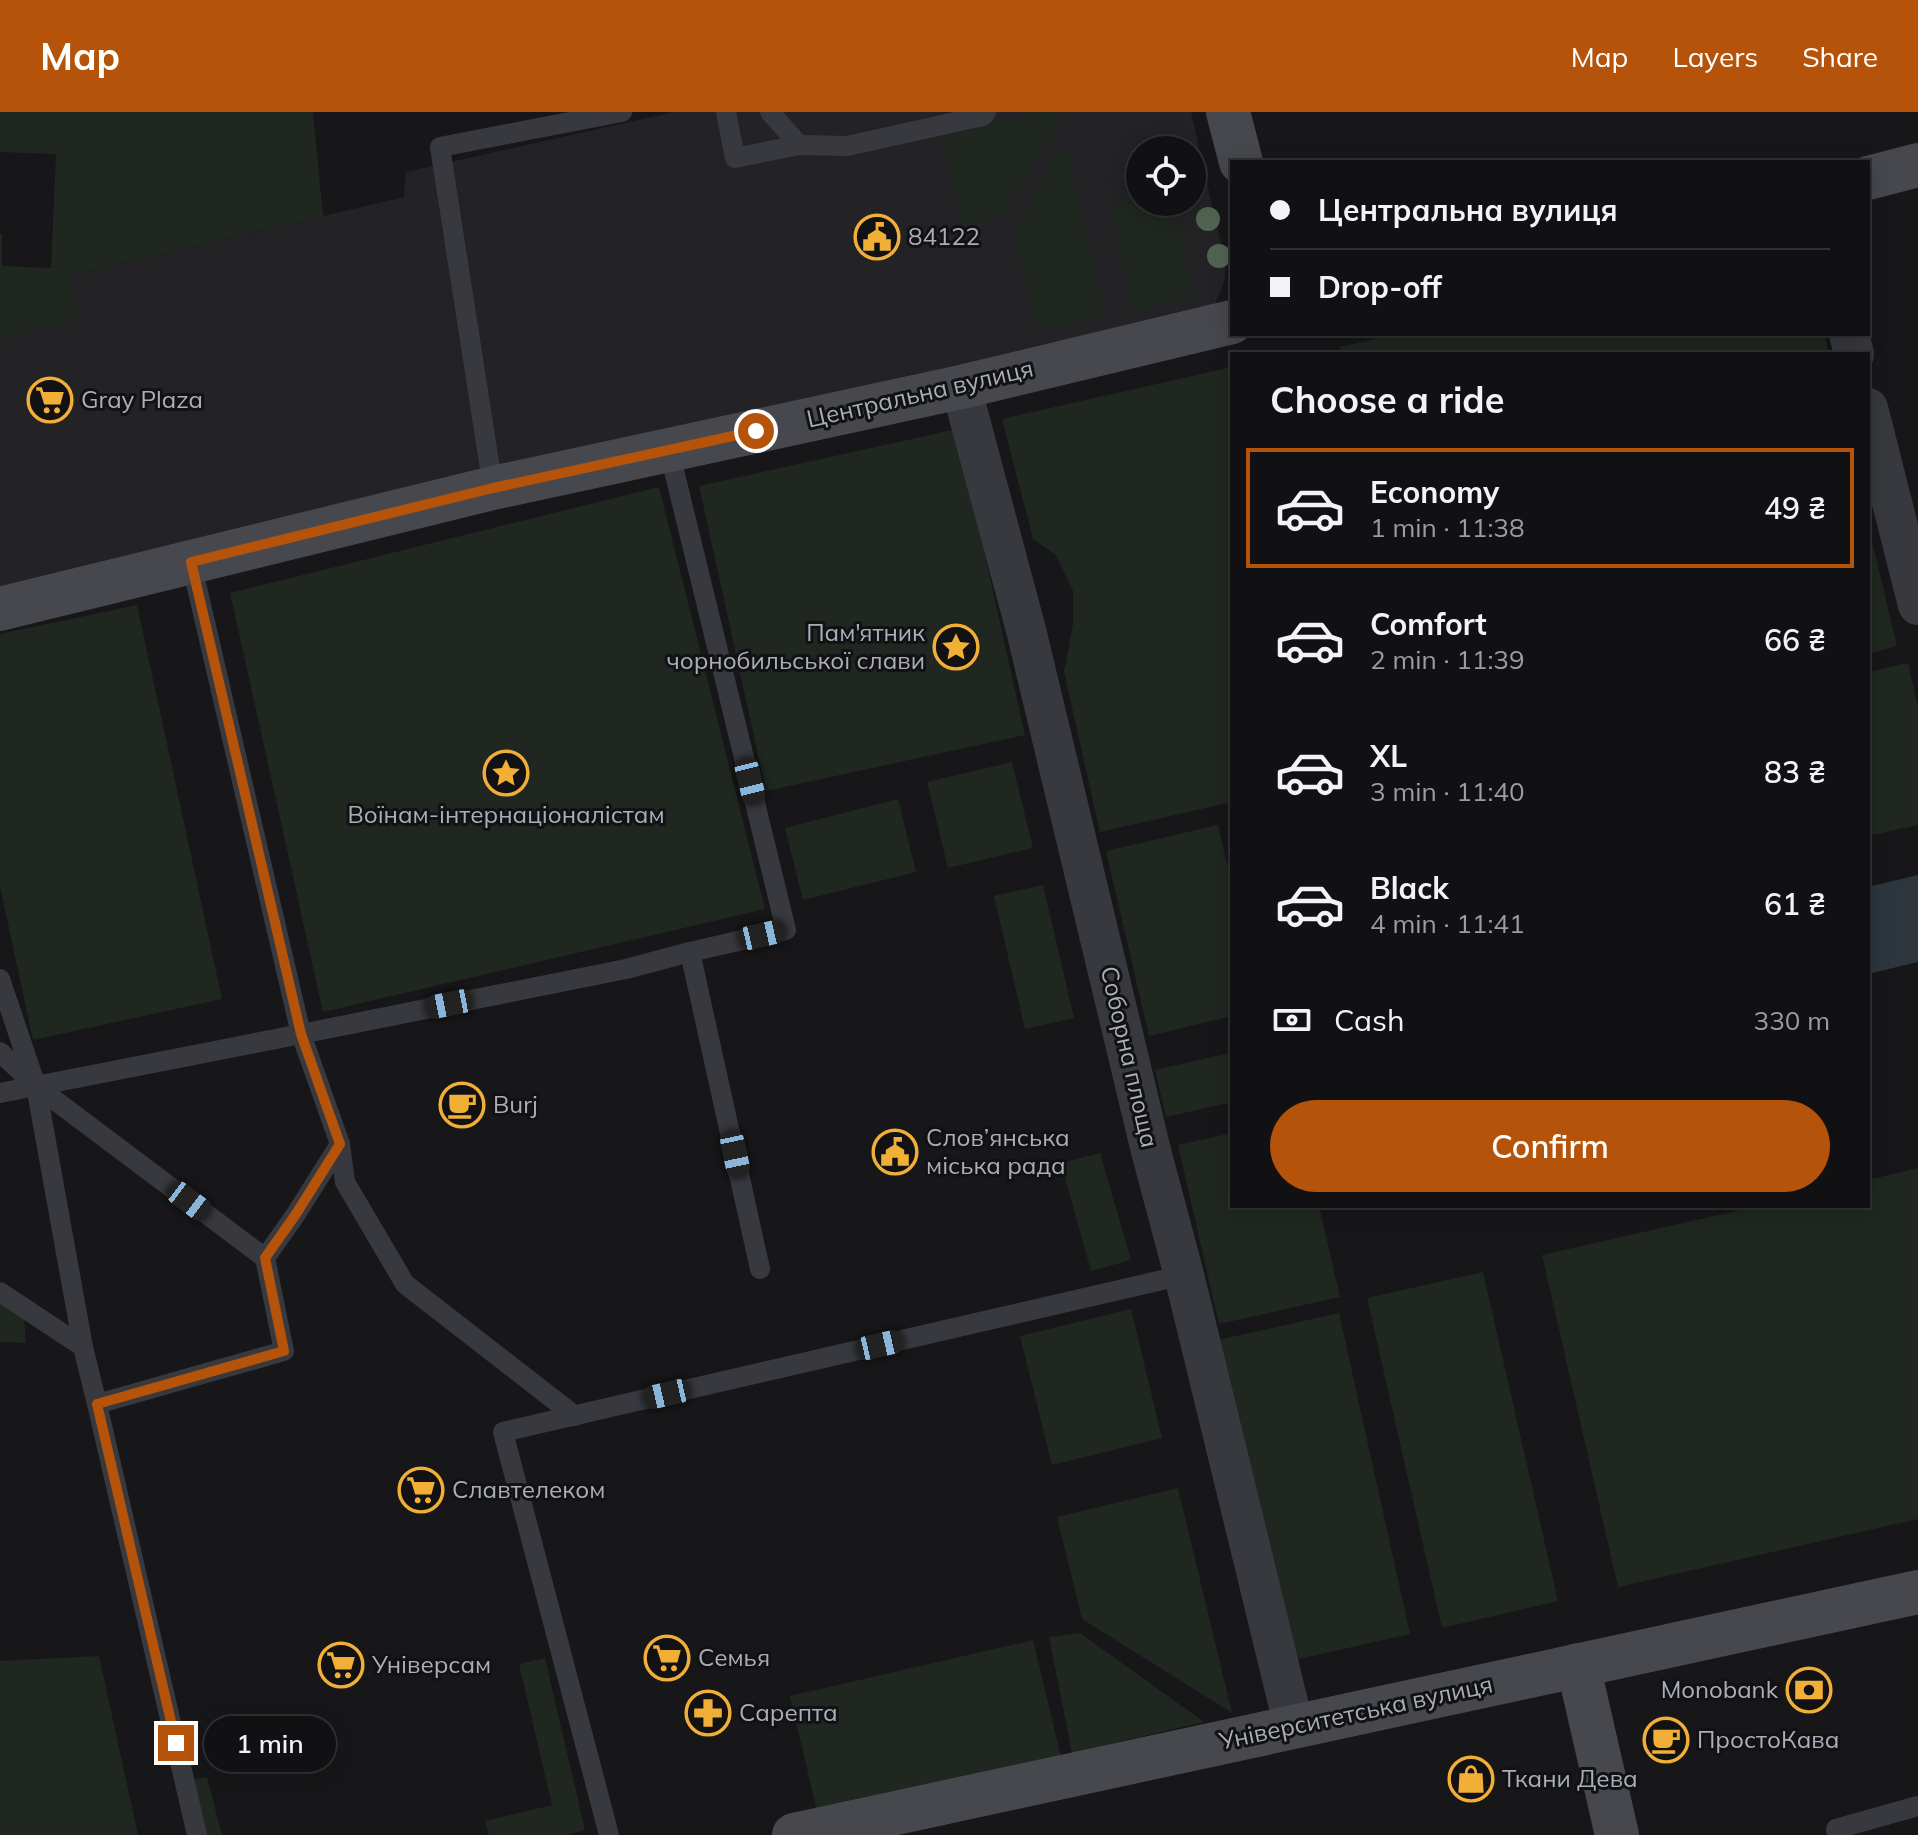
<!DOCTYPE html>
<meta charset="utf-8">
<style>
body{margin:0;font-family:Mulish,sans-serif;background:#1a1a1c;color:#f1f3f6;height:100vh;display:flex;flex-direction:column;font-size:30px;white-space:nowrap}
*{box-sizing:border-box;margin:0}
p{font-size:26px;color:#9c9da0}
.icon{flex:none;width:44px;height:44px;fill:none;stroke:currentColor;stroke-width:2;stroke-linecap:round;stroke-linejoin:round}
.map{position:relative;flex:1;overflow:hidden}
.side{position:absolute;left:1230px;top:240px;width:640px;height:856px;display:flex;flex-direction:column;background:#111113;border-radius:0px;box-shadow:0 4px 20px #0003,0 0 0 2px #303133}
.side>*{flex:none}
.hud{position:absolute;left:1230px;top:48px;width:640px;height:176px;border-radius:0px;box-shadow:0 4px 20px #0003,0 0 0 2px #303133;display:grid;align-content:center;height:176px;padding:0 40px;background:#111113}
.tools{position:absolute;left:1126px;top:24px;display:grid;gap:16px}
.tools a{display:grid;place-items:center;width:80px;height:80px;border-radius:50%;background:#111113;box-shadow:0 4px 20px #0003,0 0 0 2px #303133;font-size:40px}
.end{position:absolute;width:36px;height:36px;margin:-18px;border:10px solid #b45309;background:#fff;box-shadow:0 0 0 4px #fff}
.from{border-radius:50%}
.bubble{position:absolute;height:56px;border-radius:28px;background:#111113;box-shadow:0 4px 20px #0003,0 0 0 2px #303133;font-size:26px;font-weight:600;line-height:56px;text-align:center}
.car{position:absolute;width:24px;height:48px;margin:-24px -12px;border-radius:10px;box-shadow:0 0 6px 2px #0007;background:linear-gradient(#222 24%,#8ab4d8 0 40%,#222 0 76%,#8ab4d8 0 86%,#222 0)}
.hud b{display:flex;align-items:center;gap:28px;height:76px;font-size:30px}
.hud b+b{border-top:2px solid #303133}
.hud i{width:20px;height:20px;background:#f1f3f6}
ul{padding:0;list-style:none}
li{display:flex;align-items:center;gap:24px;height:120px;margin:0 16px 12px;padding:0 24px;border:4px solid transparent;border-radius:0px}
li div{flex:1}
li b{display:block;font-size:30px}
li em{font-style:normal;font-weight:600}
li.active{border-color:#b45309}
li>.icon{width:72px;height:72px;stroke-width:1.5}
h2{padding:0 40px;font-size:36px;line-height:96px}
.pay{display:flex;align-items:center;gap:20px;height:88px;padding:0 40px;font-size:30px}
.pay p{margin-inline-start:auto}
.action{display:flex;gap:16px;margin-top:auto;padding:16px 40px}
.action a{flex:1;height:92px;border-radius:48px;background:#b45309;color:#fff;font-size:32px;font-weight:600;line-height:92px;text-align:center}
header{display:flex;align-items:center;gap:48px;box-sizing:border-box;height:112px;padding:0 40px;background:#b45309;color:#fff}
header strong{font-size:38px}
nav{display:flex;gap:44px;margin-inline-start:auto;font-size:28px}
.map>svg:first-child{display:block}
</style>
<header>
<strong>Map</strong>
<nav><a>Map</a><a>Layers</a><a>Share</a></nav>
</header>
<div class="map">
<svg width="1918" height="1723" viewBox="0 0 1918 1723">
<rect width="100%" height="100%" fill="#171719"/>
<path fill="#232326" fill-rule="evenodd" d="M674,0H1191L1225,150V166L1220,181L1216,190L1208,200L0,484V227L79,207L69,164L404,85L406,60ZM1140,38H1192V90H1140Z"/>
<g fill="#1f2720">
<path d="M0,0H313L323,104L69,164L80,207L0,227V122H2V154L51,156L56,42L0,40Z"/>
<path d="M1042,0H1056L1058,11L1001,105L963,114L941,25Z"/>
<path d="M1058,38L1068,40L1104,204L1036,219L1015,122Z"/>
<path d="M1140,88V90H1174L1195,185L1134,199L1110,95Z"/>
<path d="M1395,222H1824L1829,242H1341L1340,235Z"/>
<path d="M1232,255V690L1100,720L1064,560L1073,512V479L1056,443L1033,427L1002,307Z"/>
<path d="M957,317L1025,623L766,679L699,374Z"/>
<path d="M659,375L765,797L323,900L230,481Z"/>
<path d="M1868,412L1897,534L1868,542Z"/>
<path d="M137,493L222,887L33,928L0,774V522Z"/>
<path d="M1908,551L1918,595V713L1868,724V560Z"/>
<path d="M1012,650L1033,736L948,756L927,670Z"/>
<path d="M898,687L916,760L803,788L785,716Z"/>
<path d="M1218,713L1232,773V904L1149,924L1106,739Z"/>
<path d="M1043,773L1074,906L1025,917L994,784Z"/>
<path d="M1230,941L1232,990L1166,1005L1155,958Z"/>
<path d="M1232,1021V1094H1319L1340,1185L1219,1212L1178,1033Z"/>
<path d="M1100,1041L1131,1148L1091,1159L1061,1051Z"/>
<path d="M1918,1056V1407L1618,1475L1542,1143L1758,1094H1868V1068Z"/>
<path d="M1483,1160L1558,1489L1442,1516L1367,1186Z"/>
<path d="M0,1187L24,1204L26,1231L0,1230Z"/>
<path d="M1131,1197L1162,1326L1052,1353L1020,1224Z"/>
<path d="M1339,1201L1410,1522L1290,1549L1218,1228Z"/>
<path d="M1178,1376L1232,1601L1082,1507L1057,1405Z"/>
<path d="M1080,1521L1204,1610L1072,1641L1049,1525Z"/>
<path d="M1033,1528L1061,1645L817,1699L790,1584Z"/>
<path d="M99,1544L138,1723H0V1549Z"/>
<path d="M545,1546L585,1718L566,1723H489L485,1709L552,1693L519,1552Z"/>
<path d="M207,1665L222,1723H207L193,1668Z"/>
</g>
<path fill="#2d363d" d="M1918,763V850L1868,862V775Z"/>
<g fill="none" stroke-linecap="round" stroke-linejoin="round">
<g stroke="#38393e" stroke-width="20">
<path d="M726,0L735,46L799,33L770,0"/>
<path d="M799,33L847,34L983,4L986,0"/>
<path d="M493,376L440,35L622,0"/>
<path d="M690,840L760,1157"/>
<path d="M0,867L36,974L301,922L191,450"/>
<path d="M0,940L36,974L265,1146L284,1239L97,1292L197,1723"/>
<path d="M0,981L36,974L83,1235"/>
<path d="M265,1146L296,1102L340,1032"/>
<path d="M0,1180L83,1235L97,1292"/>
<path d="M575,1304L405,1172L345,1070L340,1032L301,922L626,857L690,840L786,818L669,338"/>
<path d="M609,1723L503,1320L1184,1163"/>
<path d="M1837,1723L1836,1717L1918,1694"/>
</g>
<g stroke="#38393e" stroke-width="40">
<path d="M1849,222L1854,242"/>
<path d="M961,275L1026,518L1151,1039L1184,1163L1294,1615"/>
<path d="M1868,296L1918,493"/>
</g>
<g stroke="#46484e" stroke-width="44">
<path d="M1228,0L1241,50"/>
<path d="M1868,66L1918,53"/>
<path d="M0,497L493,376L961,275L1232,210"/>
<path d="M1578,1553L1617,1723"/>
<path d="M794,1723L1918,1480"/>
</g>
</g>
<g fill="#516453">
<circle cx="1208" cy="107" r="12"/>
<circle cx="1219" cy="144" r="12"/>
</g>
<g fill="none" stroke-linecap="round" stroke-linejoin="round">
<path stroke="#b45309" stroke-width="10" d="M176,1631L97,1292L284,1239L265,1146L296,1102L340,1032L301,922L191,450L493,376L756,319"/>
</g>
<defs>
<g id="civic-ring" transform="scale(2.3)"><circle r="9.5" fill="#121214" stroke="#f1af37" stroke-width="1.5"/><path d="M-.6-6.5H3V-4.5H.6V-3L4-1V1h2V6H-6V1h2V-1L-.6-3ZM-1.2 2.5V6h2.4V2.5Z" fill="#f1af37"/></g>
<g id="supermarket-ring" transform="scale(2.3)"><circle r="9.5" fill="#121214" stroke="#f1af37" stroke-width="1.5"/><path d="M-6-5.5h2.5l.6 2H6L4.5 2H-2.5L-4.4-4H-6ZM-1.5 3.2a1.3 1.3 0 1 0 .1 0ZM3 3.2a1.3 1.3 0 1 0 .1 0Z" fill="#f1af37"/></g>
<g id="sight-ring" transform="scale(2.3)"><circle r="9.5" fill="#121214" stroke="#f1af37" stroke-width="1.5"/><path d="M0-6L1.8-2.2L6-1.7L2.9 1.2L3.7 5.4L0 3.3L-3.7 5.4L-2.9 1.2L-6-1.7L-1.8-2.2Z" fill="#f1af37"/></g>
<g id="cafe-ring" transform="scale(2.3)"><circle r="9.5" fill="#121214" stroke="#f1af37" stroke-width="1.5"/><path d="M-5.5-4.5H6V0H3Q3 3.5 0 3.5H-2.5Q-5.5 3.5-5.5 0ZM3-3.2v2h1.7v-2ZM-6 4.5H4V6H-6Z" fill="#f1af37"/></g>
<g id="bank-ring" transform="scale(2.3)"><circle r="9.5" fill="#121214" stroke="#f1af37" stroke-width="1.5"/><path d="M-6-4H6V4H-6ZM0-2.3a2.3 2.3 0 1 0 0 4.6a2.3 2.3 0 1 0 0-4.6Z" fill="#f1af37"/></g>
<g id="pharmacy-ring" transform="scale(2.3)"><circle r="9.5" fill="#121214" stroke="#f1af37" stroke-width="1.5"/><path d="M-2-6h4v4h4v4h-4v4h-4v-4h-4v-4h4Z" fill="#f1af37"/></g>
<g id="shop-ring" transform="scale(2.3)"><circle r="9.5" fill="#121214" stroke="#f1af37" stroke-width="1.5"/><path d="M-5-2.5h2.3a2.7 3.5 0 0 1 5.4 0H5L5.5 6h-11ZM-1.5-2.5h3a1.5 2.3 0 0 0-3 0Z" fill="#f1af37"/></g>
</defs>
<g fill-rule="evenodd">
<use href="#civic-ring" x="877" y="125"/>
<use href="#supermarket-ring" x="50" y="288"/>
<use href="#sight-ring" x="956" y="535"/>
<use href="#sight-ring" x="506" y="661"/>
<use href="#cafe-ring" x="462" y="993"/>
<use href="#civic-ring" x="895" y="1040"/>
<use href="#supermarket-ring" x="421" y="1378"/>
<use href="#supermarket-ring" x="667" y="1546"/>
<use href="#supermarket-ring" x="341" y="1553"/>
<use href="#bank-ring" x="1809" y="1578"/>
<use href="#pharmacy-ring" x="708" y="1601"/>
<use href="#cafe-ring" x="1666" y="1628"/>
<use href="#shop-ring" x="1471" y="1667"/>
</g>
<g text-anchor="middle" stroke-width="6" stroke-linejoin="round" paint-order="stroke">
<g font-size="24" fill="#a9aeb9" stroke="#121214" text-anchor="start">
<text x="908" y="133">84122</text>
<text x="81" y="296">Gray Plaza</text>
<text x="925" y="529" text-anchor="end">Пам'ятник<tspan x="925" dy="28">чорнобильської слави</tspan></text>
<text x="506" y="711" text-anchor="middle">Воїнам-інтернаціоналістам</text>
<text x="493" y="1001">Burj</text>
<text x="926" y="1034">Слов’янська<tspan x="926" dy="28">міська рада</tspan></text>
<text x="452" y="1386">Славтелеком</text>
<text x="698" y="1554">Семья</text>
<text x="372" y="1561">Універсам</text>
<text x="1778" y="1586" text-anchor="end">Monobank</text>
<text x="739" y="1609">Сарепта</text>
<text x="1697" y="1636">ПростоКава</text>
<text x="1502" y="1675">Ткани Дева</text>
</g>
<g font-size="24" fill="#a9aeb9" stroke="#121214">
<text transform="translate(920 282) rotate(-13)" y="8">Центральна вулиця</text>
<text transform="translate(1129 945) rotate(77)" y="8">Соборна площа</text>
<text transform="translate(1356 1601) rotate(-12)" y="8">Університетська вулиця</text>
</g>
</g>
</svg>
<div class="tools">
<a><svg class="icon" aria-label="locate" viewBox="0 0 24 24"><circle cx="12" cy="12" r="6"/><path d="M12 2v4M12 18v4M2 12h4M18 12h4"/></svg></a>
</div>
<i class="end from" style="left:756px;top:319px"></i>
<i class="end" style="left:176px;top:1631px"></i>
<div class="bubble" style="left:204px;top:1604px;width:132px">1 min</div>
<i class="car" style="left:750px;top:669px;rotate:166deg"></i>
<i class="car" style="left:762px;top:823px;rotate:77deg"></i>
<i class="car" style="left:449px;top:892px;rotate:259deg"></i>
<i class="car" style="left:735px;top:1042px;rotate:168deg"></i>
<i class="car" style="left:189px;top:1089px;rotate:127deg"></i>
<i class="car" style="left:880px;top:1233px;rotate:77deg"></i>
<i class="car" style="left:667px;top:1282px;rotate:257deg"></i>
<div class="hud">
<b><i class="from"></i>Центральна вулиця</b>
<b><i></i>Drop-off</b>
</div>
<section class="side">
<h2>Choose a ride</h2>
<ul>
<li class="active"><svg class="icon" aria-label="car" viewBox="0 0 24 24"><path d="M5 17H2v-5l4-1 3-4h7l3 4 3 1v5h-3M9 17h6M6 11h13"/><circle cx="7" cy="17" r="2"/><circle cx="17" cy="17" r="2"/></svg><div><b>Economy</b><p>1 min · 11:38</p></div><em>49 ₴</em></li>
<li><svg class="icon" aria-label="car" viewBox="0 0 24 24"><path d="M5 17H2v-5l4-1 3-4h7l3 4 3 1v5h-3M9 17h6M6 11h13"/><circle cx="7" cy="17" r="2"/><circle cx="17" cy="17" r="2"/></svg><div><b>Comfort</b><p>2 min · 11:39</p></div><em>66 ₴</em></li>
<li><svg class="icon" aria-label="car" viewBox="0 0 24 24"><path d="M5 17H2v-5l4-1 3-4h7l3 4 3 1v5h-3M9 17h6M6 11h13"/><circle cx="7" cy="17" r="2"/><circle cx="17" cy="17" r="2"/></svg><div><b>XL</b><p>3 min · 11:40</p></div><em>83 ₴</em></li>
<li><svg class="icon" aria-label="car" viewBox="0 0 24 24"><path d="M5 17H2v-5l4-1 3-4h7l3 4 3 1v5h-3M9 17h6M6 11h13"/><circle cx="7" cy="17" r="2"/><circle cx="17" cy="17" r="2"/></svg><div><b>Black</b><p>4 min · 11:41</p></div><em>61 ₴</em></li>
</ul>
<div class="pay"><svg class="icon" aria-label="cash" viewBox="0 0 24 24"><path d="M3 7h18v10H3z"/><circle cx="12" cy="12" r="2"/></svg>Cash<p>330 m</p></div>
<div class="action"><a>Confirm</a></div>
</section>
</div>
